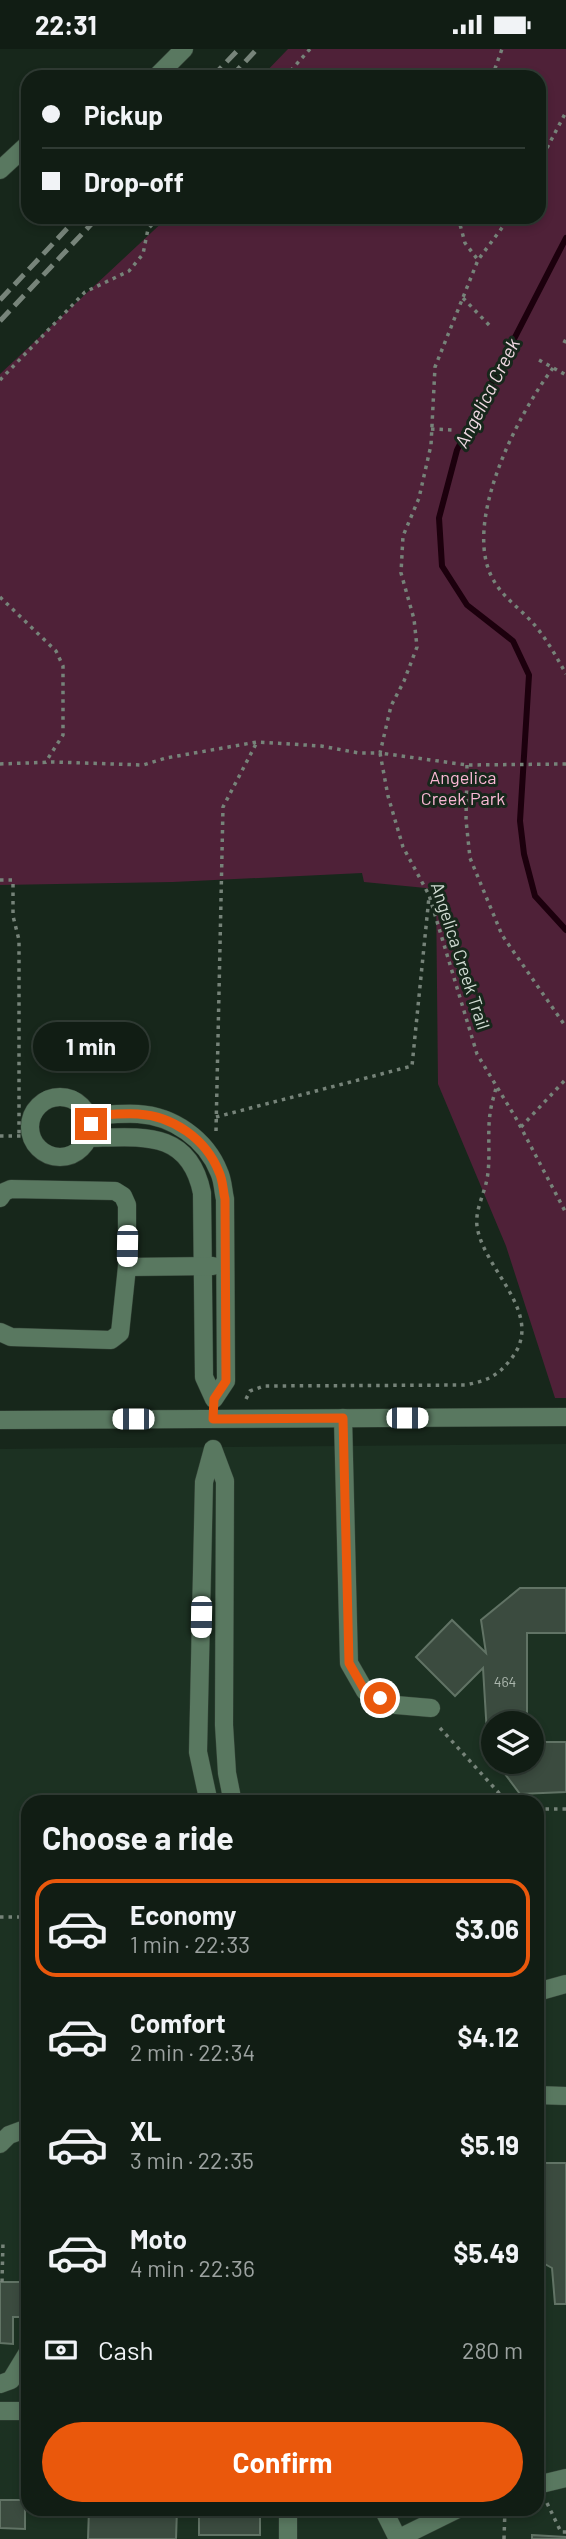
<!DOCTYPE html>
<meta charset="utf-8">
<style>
body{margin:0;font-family:Barlow,sans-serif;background:#1e2a22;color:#f1f3f6;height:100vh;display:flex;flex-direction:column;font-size:26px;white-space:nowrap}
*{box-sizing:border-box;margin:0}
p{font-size:23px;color:#9ca2a0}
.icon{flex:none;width:38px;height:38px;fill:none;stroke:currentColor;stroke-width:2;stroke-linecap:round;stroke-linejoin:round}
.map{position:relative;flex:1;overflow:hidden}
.details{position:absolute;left:21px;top:1746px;width:523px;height:721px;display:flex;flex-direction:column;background:#111d14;border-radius:21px;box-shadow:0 4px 10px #0003,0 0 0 2px #303b34}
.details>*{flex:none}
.top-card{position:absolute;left:21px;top:21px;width:525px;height:154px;border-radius:21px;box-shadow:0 4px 10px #0003,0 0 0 2px #303b34;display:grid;align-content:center;height:154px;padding:0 21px;background:#111d14}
.tools{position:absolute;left:481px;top:1662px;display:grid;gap:14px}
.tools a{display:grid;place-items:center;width:63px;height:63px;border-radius:50%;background:#111d14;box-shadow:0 4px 10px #0003,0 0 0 2px #303b34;font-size:35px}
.end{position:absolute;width:32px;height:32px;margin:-16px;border:9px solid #ea580c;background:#fff;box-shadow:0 0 0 4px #fff}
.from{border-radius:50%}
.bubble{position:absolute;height:49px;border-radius:24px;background:#111d14;box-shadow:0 4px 10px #0003,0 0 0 2px #303b34;font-size:23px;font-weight:700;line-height:49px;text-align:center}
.car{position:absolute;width:21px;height:42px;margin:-21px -10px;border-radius:9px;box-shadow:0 0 5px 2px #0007;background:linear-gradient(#fff 24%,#345 0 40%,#fff 0 76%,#345 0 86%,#fff 0)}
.top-card b{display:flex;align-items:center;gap:24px;height:66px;font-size:26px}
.top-card b+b{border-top:2px solid #303b34}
.top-card i{width:18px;height:18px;background:#f1f3f6}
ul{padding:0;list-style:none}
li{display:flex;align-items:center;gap:21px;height:98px;margin:0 14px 10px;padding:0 7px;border:4px solid transparent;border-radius:21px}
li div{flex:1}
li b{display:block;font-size:26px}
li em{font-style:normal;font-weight:700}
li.current{border-color:#ea580c}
li>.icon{width:63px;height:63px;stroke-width:1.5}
h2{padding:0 21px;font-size:32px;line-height:84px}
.pay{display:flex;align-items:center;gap:18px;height:77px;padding:0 21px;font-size:26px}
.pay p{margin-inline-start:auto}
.primary-button{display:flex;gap:14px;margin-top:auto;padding:14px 21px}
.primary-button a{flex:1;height:80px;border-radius:42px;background:#ea580c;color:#fff;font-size:28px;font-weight:700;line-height:80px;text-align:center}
.status{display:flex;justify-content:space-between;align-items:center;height:49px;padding:0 35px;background:#111d14;direction:ltr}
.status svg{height:19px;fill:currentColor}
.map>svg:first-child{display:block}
</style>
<div class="status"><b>22:31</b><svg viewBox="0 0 49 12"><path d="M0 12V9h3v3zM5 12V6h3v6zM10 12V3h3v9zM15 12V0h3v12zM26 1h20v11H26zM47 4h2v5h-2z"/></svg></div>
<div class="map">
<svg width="566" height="2490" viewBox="0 0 566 2490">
<rect width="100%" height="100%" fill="#17271b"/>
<path fill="#1c3122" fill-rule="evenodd" d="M566,1395V2490H0V1400ZM494,1675H532V1713H494ZM28,1754H537V2460H28Z"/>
<path fill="#4f2138" d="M288,0H566V1349H555L506,1197L438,1035L436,840L364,833L362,824L173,833L0,836V325L168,168H539V28H261Z"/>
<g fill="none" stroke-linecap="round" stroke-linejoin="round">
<path stroke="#1c000d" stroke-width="6" d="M566,189L457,401L439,469L442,517L467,556L513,592L529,626L520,772L524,805L535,847L566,881"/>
</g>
<g fill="#3b4b3f" stroke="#617365" stroke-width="2">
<path d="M520,1539H566V1584H527V1675H494V1710L488,1702L483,1619L455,1647L416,1608L452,1571L486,1604L481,1571Z"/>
<path d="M532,1693H566V1743L520,1745L496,1713H532Z"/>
<path d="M537,2114H566V2255H555L552,2219L543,2214L537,2224Z"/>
<path d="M0,2233H28V2268H13V2295L0,2294Z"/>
<path d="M0,2451H25V2480L0,2479Z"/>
<path d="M89,2460H177L176,2490H88Z"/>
<rect x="199" y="2460" width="61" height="26"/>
<path d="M532,2486L566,2488V2490H532Z"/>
</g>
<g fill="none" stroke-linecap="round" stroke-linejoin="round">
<g stroke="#354438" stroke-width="19">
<g id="minor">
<path d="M156,28L184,0"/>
<path d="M0,121L28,95"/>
<circle cx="60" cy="1078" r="30"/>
<path d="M88,1089C141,1088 189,1080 202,1144L204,1328L214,1350L226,1332L225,1150C223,1142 223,1131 219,1123C206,1090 173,1067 138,1065C122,1064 105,1066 89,1067"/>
<path d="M0,1149L4,1143L11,1140L115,1142L123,1147L127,1156V1218L120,1284L111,1291L11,1288L0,1283"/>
<path d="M127,1218L213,1217"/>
<path d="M343,1369L349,1614L365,1642L396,1656L431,1659"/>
<path d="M0,1371L566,1368"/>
<path d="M209,1754L198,1703L204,1433L213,1400L225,1432L224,1676L227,1724L233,1754"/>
<path d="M537,1943L566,1935"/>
<path d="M537,2046L566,2047"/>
<path d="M0,2095L9,2086L28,2079"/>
<path d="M0,2335L11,2331L28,2303"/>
<path d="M0,2362H28"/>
<path d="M537,2436L566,2429"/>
<path d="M383,2460L398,2490"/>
<path d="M288,2490V2460"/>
<path d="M397,2490L458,2460"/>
</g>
</g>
<g stroke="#768379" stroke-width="3.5" stroke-dasharray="3.5 5" stroke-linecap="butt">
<path d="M285,28L310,0"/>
<path d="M492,28L502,0"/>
<path d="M539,114L566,63"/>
<path d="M458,168L465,194L478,211"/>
<path d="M463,249L491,278"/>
<path d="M564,294L566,290"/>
<path d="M539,311L566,326"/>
<path d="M553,319C518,365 460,476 494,532C503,548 518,558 531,572C545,587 556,607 566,625"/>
<path d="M0,331L85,243L129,222L143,205L148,180L159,168"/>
<path d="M431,380L454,381"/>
<path d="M0,548L56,602L63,617V686L45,714"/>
<path d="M0,715L54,713L143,716L166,709L257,693L321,697L359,704H380L391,657L404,632L417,598L414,570L401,524L403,487L419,449L431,396L435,318L478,211L510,168"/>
<path d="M566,715L467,716L380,704L388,747L403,798L429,846L477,1005L517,1071L566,1164"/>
<path d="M467,716L466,771L470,809L502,886L566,978"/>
<path d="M0,831H13V867L19,891V1087"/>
<path d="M216,1068L412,1017L429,848"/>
<path d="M521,1078L566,1030"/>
<path d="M216,1082L223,758L257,693"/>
<path d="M0,1087H31"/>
<path d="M246,1350L250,1342L264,1337L465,1336C486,1332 497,1328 511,1310C547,1265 483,1221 477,1177C475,1161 484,1146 487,1130C491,1109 487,1086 490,1065C491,1056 494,1047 496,1039"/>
<path d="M440,1679L508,1754"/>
<path d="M537,1760H566"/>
<path d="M0,1868H28"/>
<path d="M2,2233L3,2193"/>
<path d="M547,2454L561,2483H566"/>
<path d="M504,2490L505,2460"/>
</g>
<use href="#minor" stroke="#597860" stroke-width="18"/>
<g stroke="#77847a" stroke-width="5" stroke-dasharray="14 7" stroke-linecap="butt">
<path d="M212,28L239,0"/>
<path d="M231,28L257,0"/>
<path d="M0,251L78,168"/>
<path d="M0,272L98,168"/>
</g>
</g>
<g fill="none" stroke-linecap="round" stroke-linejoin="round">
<path stroke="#ea580c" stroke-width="9" d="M91,1075L89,1067C105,1066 122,1064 138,1065C173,1067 206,1090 219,1123C223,1131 223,1142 225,1150L226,1332L214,1350L213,1370L343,1369L349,1614L365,1642L380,1649"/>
</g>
<g text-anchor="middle" stroke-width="6" stroke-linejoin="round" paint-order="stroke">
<g font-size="14" fill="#acb7ae">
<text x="505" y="1638">464</text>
</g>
<g font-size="18" fill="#fbb8d5" stroke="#17271b">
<text x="463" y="735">Angelica<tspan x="463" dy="21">Creek Park</tspan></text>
</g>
<g font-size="18" fill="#d1dbd3" stroke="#17271b">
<text transform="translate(460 907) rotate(72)" y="6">Angelica Creek Trail</text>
</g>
<g font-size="19" font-style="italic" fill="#f0d9e2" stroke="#17271b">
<text transform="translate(487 344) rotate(-63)" y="7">Angelica Creek</text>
</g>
</g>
</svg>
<div class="tools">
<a><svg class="icon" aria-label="layers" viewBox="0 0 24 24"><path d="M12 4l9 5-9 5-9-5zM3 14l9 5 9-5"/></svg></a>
</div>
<i class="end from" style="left:380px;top:1649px"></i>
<i class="end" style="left:91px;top:1075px"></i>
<div class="bubble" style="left:33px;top:973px;width:116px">1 min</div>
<i class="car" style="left:127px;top:1197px;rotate:181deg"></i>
<i class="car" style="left:407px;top:1369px;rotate:90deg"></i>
<i class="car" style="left:133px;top:1370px;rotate:270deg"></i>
<i class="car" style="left:201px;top:1568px;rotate:181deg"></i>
<div class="top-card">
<b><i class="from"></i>Pickup</b>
<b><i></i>Drop-off</b>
</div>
<section class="details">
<h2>Choose a ride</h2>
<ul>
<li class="current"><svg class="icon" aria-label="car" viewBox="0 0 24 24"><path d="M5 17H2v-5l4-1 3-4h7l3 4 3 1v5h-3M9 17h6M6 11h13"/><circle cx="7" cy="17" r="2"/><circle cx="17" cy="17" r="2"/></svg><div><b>Economy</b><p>1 min · 22:33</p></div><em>$3.06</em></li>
<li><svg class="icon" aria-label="car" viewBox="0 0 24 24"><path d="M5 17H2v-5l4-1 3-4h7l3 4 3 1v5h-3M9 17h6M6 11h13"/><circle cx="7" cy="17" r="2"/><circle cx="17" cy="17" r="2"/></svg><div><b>Comfort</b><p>2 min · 22:34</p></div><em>$4.12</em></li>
<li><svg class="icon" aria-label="car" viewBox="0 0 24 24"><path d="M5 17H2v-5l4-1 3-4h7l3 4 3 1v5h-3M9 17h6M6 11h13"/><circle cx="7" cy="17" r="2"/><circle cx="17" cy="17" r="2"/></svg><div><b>XL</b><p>3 min · 22:35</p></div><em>$5.19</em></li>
<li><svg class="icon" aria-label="car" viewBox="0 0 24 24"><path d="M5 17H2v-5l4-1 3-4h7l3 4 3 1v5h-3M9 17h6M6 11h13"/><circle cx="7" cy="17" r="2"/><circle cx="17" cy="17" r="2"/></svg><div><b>Moto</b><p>4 min · 22:36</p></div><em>$5.49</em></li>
</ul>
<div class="pay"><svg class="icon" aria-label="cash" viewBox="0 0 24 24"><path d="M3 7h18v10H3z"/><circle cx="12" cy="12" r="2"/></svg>Cash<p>280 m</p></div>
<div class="primary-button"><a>Confirm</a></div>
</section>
</div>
